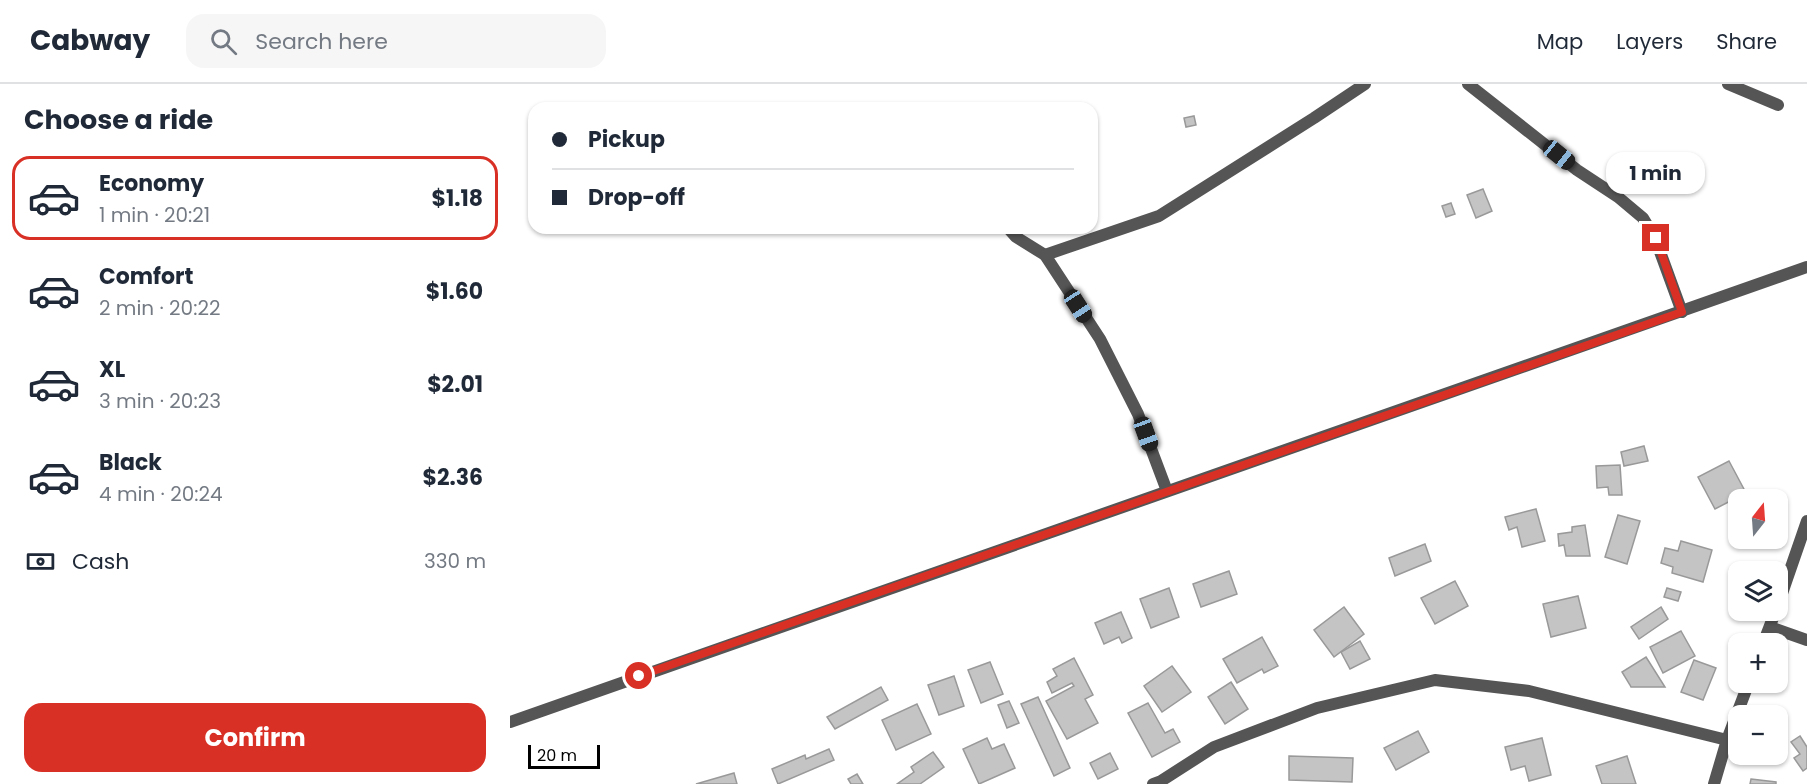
<!DOCTYPE html>
<meta charset="utf-8">
<style>
body{margin:0;font-family:Poppins,sans-serif;background:#f6f6f7;color:#1f2937;height:100vh;display:flex;flex-direction:column;font-size:22px;white-space:nowrap}
*{box-sizing:border-box;margin:0}
p{font-size:20px;color:#747a83}
.icon{flex:none;width:33px;height:33px;fill:none;stroke:currentColor;stroke-width:2;stroke-linecap:round;stroke-linejoin:round}
.map{position:relative;flex:1;overflow:hidden}
.side{display:flex;flex-direction:column;background:#fff;width:510px}
.side>*{flex:none}
.banner{position:absolute;left:18px;top:18px;width:570px;height:132px;border-radius:18px;box-shadow:0 2px 4px #0004;display:grid;align-content:center;height:132px;padding:0 24px;background:#fff}
.needle{width:39px;rotate:17deg}
.buttons{position:absolute;left:1218px;top:405px;display:grid;gap:12px}
.buttons a{display:grid;place-items:center;width:60px;height:60px;border-radius:12px;background:#fff;box-shadow:0 2px 4px #0004;font-size:30px}
.scale{position:absolute;left:18px;bottom:15px;width:72px;box-sizing:border-box;padding-left:6px;border:3px solid #000;border-top:0;font-size:16px;line-height:21px;white-space:nowrap;color:#000;-webkit-text-stroke:4px #fff;paint-order:stroke}
.end{position:absolute;width:27px;height:27px;margin:-14px;border:8px solid #d93025;background:#fff;box-shadow:0 0 0 3px #fff}
.from{border-radius:50%}
.bubble{position:absolute;height:42px;border-radius:18px;background:#fff;box-shadow:0 2px 4px #0004;font-size:20px;font-weight:700;line-height:42px;text-align:center}
.car{position:absolute;width:18px;height:36px;margin:-18px -9px;border-radius:8px;box-shadow:0 0 4px 2px #0007;background:linear-gradient(#222 24%,#8ab4d8 0 40%,#222 0 76%,#8ab4d8 0 86%,#222 0)}
.banner b{display:flex;align-items:center;gap:21px;height:57px;font-size:22px}
.banner b+b{border-top:2px solid #e0e1e3}
.banner i{width:15px;height:15px;background:#1f2937}
ul{padding:0;list-style:none}
li{display:flex;align-items:center;gap:18px;height:84px;margin:0 12px 9px;padding:0 12px;border:3px solid transparent;border-radius:18px}
li div{flex:1}
li b{display:block;font-size:22px}
li em{font-style:normal;font-weight:700}
li.current{border-color:#d93025}
li>.icon{width:54px;height:54px;stroke-width:1.5}
h2{padding:0 24px;font-size:27px;line-height:72px}
.pay{display:flex;align-items:center;gap:15px;height:66px;padding:0 24px;font-size:22px}
.pay p{margin-inline-start:auto}
.primary-button{display:flex;gap:12px;margin-top:auto;padding:12px 24px}
.primary-button a{flex:1;height:69px;border-radius:18px;background:#d93025;color:#fff;font-size:24px;font-weight:700;line-height:69px;text-align:center}
header{display:flex;align-items:center;gap:36px;box-sizing:border-box;height:84px;padding:0 30px;background:#fff;border-bottom:2px solid #e0e1e3}
header strong{font-size:28px}
nav{display:flex;gap:33px;margin-inline-start:auto;font-size:21px}
.search{width:420px;height:54px;background:#f6f6f7;display:flex;align-items:center;gap:15px;box-sizing:border-box;padding:0 21px;border-radius:18px;color:#747a83;font-size:22px}
main{display:flex;flex:1;min-height:0}
.map>svg:first-child{display:block}
</style>
<header>
<strong>Cabway</strong>
<div class="search"><svg class="icon" aria-label="search" viewBox="0 0 24 24"><circle cx="10" cy="10" r="6"/><path d="M15 15l6 6"/></svg>Search here</div>
<nav><a>Map</a><a>Layers</a><a>Share</a></nav>
</header>
<main>
<section class="side">
<h2>Choose a ride</h2>
<ul>
<li class="current"><svg class="icon" aria-label="car" viewBox="0 0 24 24"><path d="M5 17H2v-5l4-1 3-4h7l3 4 3 1v5h-3M9 17h6M6 11h13"/><circle cx="7" cy="17" r="2"/><circle cx="17" cy="17" r="2"/></svg><div><b>Economy</b><p>1 min · 20:21</p></div><em>$1.18</em></li>
<li><svg class="icon" aria-label="car" viewBox="0 0 24 24"><path d="M5 17H2v-5l4-1 3-4h7l3 4 3 1v5h-3M9 17h6M6 11h13"/><circle cx="7" cy="17" r="2"/><circle cx="17" cy="17" r="2"/></svg><div><b>Comfort</b><p>2 min · 20:22</p></div><em>$1.60</em></li>
<li><svg class="icon" aria-label="car" viewBox="0 0 24 24"><path d="M5 17H2v-5l4-1 3-4h7l3 4 3 1v5h-3M9 17h6M6 11h13"/><circle cx="7" cy="17" r="2"/><circle cx="17" cy="17" r="2"/></svg><div><b>XL</b><p>3 min · 20:23</p></div><em>$2.01</em></li>
<li><svg class="icon" aria-label="car" viewBox="0 0 24 24"><path d="M5 17H2v-5l4-1 3-4h7l3 4 3 1v5h-3M9 17h6M6 11h13"/><circle cx="7" cy="17" r="2"/><circle cx="17" cy="17" r="2"/></svg><div><b>Black</b><p>4 min · 20:24</p></div><em>$2.36</em></li>
</ul>
<div class="pay"><svg class="icon" aria-label="cash" viewBox="0 0 24 24"><path d="M3 7h18v10H3z"/><circle cx="12" cy="12" r="2"/></svg>Cash<p>330 m</p></div>
<div class="primary-button"><a>Confirm</a></div>
</section>
<div class="map">
<svg width="1297" height="700" viewBox="0 0 1297 700">
<rect width="100%" height="100%" fill="#fff"/>
<g fill="#c4c4c4" stroke="#999" stroke-width="1.5">
<path d="M684,32L686,41L676,43L674,34Z"/>
<path d="M973,105L982,127L966,134L957,111Z"/>
<path d="M941,119L945,130L936,133L932,122Z"/>
<path d="M1134,362L1138,377L1114,382L1111,368Z"/>
<path d="M1219,377L1236,409L1205,425L1188,393Z"/>
<path d="M1110,381L1112,411H1099L1098,403L1087,404L1086,382Z"/>
<path d="M1026,425L1035,457L1012,463L1007,443L999,446L995,433Z"/>
<path d="M1108,431L1130,437L1117,480L1095,473Z"/>
<path d="M1075,441L1080,472H1056L1054,461L1049,462L1048,450L1062,448V443Z"/>
<path d="M1171,457L1202,466L1193,498L1162,489L1163,483L1151,479L1155,464L1168,467Z"/>
<path d="M915,460L921,477L885,492L879,474Z"/>
<path d="M719,487L727,510L691,523L683,500Z"/>
<path d="M945,497L958,522L925,540L911,514Z"/>
<path d="M659,504L669,533L641,544L630,515Z"/>
<path d="M1157,504L1171,508L1168,517L1154,513Z"/>
<path d="M1068,512L1076,544L1041,553L1033,520Z"/>
<path d="M834,523L854,550L824,573L804,546Z"/>
<path d="M1151,523L1158,535L1129,555L1121,543Z"/>
<path d="M611,528L622,554L612,559L609,553L594,560L585,539Z"/>
<path d="M1171,547L1185,572L1153,589L1140,563Z"/>
<path d="M752,553L768,582L754,589L752,585L727,599L713,575Z"/>
<path d="M850,557L860,575L840,585L831,568Z"/>
<path d="M1136,573L1155,603H1121L1120,601L1112,588Z"/>
<path d="M564,574L583,611L575,615L588,639L557,655L536,617L564,602L562,599L542,609L537,598L547,592L543,585Z"/>
<path d="M1184,576L1206,584L1193,616L1171,608Z"/>
<path d="M480,578L493,610L471,619L458,586Z"/>
<path d="M662,582L681,608L652,628L634,602Z"/>
<path d="M444,592L454,622L429,631L418,601Z"/>
<path d="M721,598L738,625L715,640L698,613Z"/>
<path d="M371,603L378,616L325,645L317,633Z"/>
<path d="M528,613L560,684L544,692L511,620Z"/>
<path d="M499,617L509,639L497,644L488,621Z"/>
<path d="M638,619L655,649L663,645L670,658L642,673L618,629Z"/>
<path d="M407,620L421,650L386,666L372,636Z"/>
<path d="M908,647L919,668L886,686L874,664Z"/>
<path d="M1290,652L1297,663V684L1293,687L1284,674L1290,670L1281,658Z"/>
<path d="M477,654L482,665L494,660L505,684L469,700L453,665Z"/>
<path d="M1032,654L1041,691L1019,697L1015,682L1001,686L995,663Z"/>
<path d="M319,665L324,676L268,700L262,685L295,671L296,675Z"/>
<path d="M423,668L434,683L410,700H387L404,688L401,683Z"/>
<path d="M600,669L608,685L588,695L580,679Z"/>
<path d="M779,672L843,674L842,698L779,696Z"/>
<path d="M1117,672L1126,700H1092L1086,682Z"/>
<path d="M224,689L227,700H186Z"/>
<path d="M347,690L353,700H341L338,695Z"/>
<path d="M1241,695L1266,698V700H1240Z"/>
</g>
<g fill="none" stroke-linecap="round" stroke-linejoin="round">
<g stroke="#555" stroke-width="12">
<path d="M958,0L1067,86L1108,113L1133,134L1145,154L1172,228"/>
<path d="M1218,0L1268,21"/>
<path d="M498,144L506,153L535,171L590,255L628,330L657,407"/>
<path d="M535,171L649,132L804,34L855,0"/>
<path d="M1268,521L1297,437"/>
<path d="M1260,543L1297,556"/>
<path d="M1253,560L1266,526"/>
<path d="M0,638L1297,183"/>
<path d="M643,700L651,697L704,663L807,624L925,596L1019,607L1217,656"/>
<path d="M1204,700L1217,656L1239,598"/>
</g>
</g>
<g fill="none" stroke-linecap="round" stroke-linejoin="round">
<path stroke="#d93025" stroke-width="8" d="M129,592L1172,228L1146,154"/>
</g>
</svg>
<div class="buttons">
<a><svg class="needle" viewBox="-14 -14 28 28"><path d="M0-13l5 13h-10z" fill="#e53935"/><path d="M0 13l5-13h-10z" fill="#747a83"/></svg></a>
<a><svg class="icon" aria-label="layers" viewBox="0 0 24 24"><path d="M12 4l9 5-9 5-9-5zM3 14l9 5 9-5"/></svg></a>
<a>+</a>
<a>−</a>
</div>
<div class="scale">20 m</div>
<i class="end from" style="left:129px;top:592px"></i>
<i class="end" style="left:1146px;top:154px"></i>
<div class="bubble" style="left:1096px;top:68px;width:99px">1 min</div>
<i class="car" style="left:1049px;top:71px;rotate:129deg"></i>
<i class="car" style="left:568px;top:222px;rotate:147deg"></i>
<i class="car" style="left:636px;top:350px;rotate:160deg"></i>
<div class="banner">
<b><i class="from"></i>Pickup</b>
<b><i></i>Drop-off</b>
</div>
</div>
</main>
